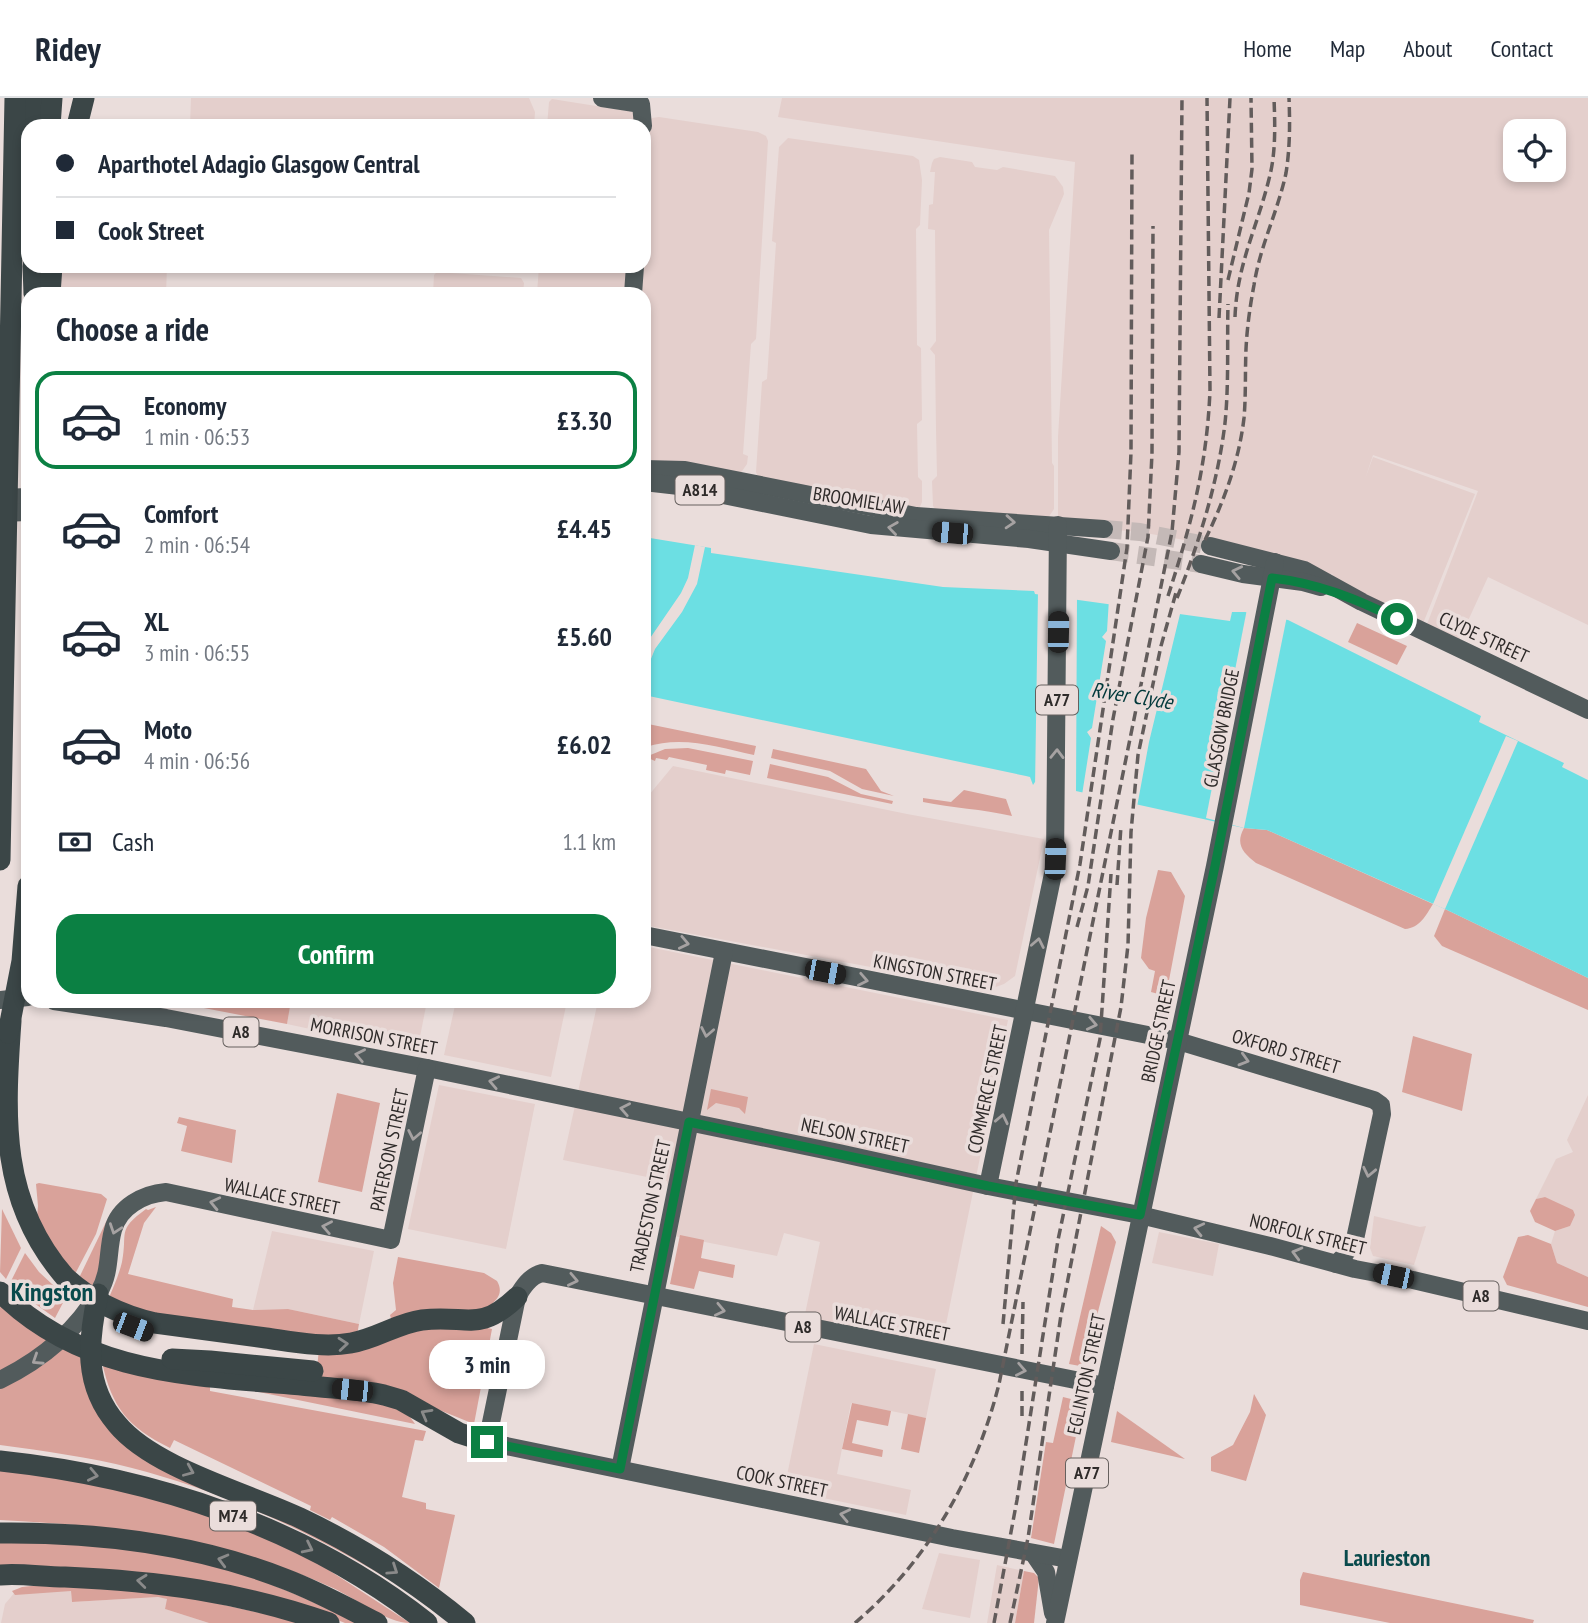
<!DOCTYPE html>
<meta charset="utf-8">
<style>
body{margin:0;font-family:"PT Sans Narrow",sans-serif;background:#f2f2f3;color:#1f2937;height:100vh;display:flex;flex-direction:column;font-size:26px;white-space:nowrap}
*{box-sizing:border-box;margin:0}
p{font-size:23px;color:#747a83}
.icon{flex:none;width:38px;height:38px;fill:none;stroke:currentColor;stroke-width:2;stroke-linecap:round;stroke-linejoin:round}
.map{position:relative;flex:1;overflow:hidden}
.panel{position:absolute;left:21px;top:189px;width:630px;height:721px;display:flex;flex-direction:column;background:#fff;border-radius:21px;box-shadow:0 4px 10px #0003}
.panel>*{flex:none}
.hud{position:absolute;left:21px;top:21px;width:630px;height:154px;border-radius:21px;box-shadow:0 4px 10px #0003;display:grid;align-content:center;height:154px;padding:0 35px;background:#fff}
.controls{position:absolute;left:1503px;top:21px;display:grid;gap:14px}
.controls a{display:grid;place-items:center;width:63px;height:63px;border-radius:14px;background:#fff;box-shadow:0 4px 10px #0003;font-size:35px}
.end{position:absolute;width:32px;height:32px;margin:-16px;border:9px solid #0b8043;background:#fff;box-shadow:0 0 0 4px #fff}
.from{border-radius:50%}
.bubble{position:absolute;height:49px;border-radius:21px;background:#fff;box-shadow:0 4px 10px #0003;font-size:23px;font-weight:800;line-height:49px;text-align:center}
.car{position:absolute;width:21px;height:42px;margin:-21px -10px;border-radius:9px;box-shadow:0 0 5px 2px #0007;background:linear-gradient(#222 24%,#8ab4d8 0 40%,#222 0 76%,#8ab4d8 0 86%,#222 0)}
.hud b{display:flex;align-items:center;gap:24px;height:66px;font-size:26px}
.hud b+b{border-top:2px solid #e0e1e3}
.hud i{width:18px;height:18px;background:#1f2937}
ul{padding:0;list-style:none}
li{display:flex;align-items:center;gap:21px;height:98px;margin:0 14px 10px;padding:0 21px;border:4px solid transparent;border-radius:21px}
li div{flex:1}
li b{display:block;font-size:26px}
li em{font-style:normal;font-weight:800}
li.on{border-color:#0b8043}
li>.icon{width:63px;height:63px;stroke-width:1.5}
h2{padding:0 35px;font-size:32px;line-height:84px}
.pay{display:flex;align-items:center;gap:18px;height:77px;padding:0 35px;font-size:26px}
.pay p{margin-inline-start:auto}
.action{display:flex;gap:14px;margin-top:auto;padding:14px 35px}
.action a{flex:1;height:80px;border-radius:21px;background:#0b8043;color:#fff;font-size:28px;font-weight:800;line-height:80px;text-align:center}
header{display:flex;align-items:center;gap:42px;box-sizing:border-box;height:98px;padding:0 35px;background:#fff;border-bottom:2px solid #e0e1e3}
header strong{font-size:33px}
nav{display:flex;gap:38px;margin-inline-start:auto;font-size:24px}
.map>svg:first-child{display:block}
</style>
<header>
<strong>Ridey</strong>
<nav><a>Home</a><a>Map</a><a>About</a><a>Contact</a></nav>
</header>
<div class="map">
<svg width="1588" height="1525" viewBox="0 0 1588 1525">
<rect width="100%" height="100%" fill="#eadddb"/>
<g fill="#e4cfcc" fill-rule="evenodd">
<path d="M191,0H529L535,14L534,28H190Z"/>
<path d="M782,0H1588V527L1488,479L1456,549L1424,534L1478,393L1373,357L1365,381L1373,359L1475,396L1422,528L1333,479L1332,475L1328,484L1293,468L1179,441L1140,434L1058,427V339L1075,64L778,19ZM1516,33H1554V72H1516Z"/>
<path d="M552,1L634,14L640,28H547L549,4Z"/>
<path d="M659,19L758,34L766,38L768,43L756,241L751,246L743,356L748,358L747,366L740,376L644,365V196H638L639,168H644V84L647,27L652,20Z"/>
<path d="M788,40L913,58L919,62L922,82L920,127L916,131L917,247L921,250L922,322L917,326L918,379L922,383V404L919,411L758,379L756,374L762,284L767,281L776,145L772,143L779,49Z"/>
<path d="M940,59L972,64L975,69L997,72L1003,69L1055,78L1063,89L1064,96L1049,132L1052,365L1054,368V411L1048,420L936,412L933,408L932,383L937,378L936,331L935,257L930,251L936,243L935,132L928,131L929,107L933,106L935,74H930L932,65L934,61Z"/>
<path d="M50,168H167L166,196H50Z"/>
<path d="M539,168H631L630,196H537Z"/>
<path d="M437,174L521,180L524,185L523,196H433L434,177Z"/>
<path d="M673,668L907,716L1044,741L1015,878L1004,886L982,894L876,870L644,827V703Z"/>
<path d="M644,848L1008,922L942,1246L804,1221L820,1144L784,1135L777,1158L674,1138L667,1083L563,1062L598,903H644Z"/>
<path d="M291,903H427L417,954L287,926Z"/>
<path d="M456,903H567L551,979L444,957Z"/>
<path d="M439,987L535,1006L506,1151L408,1131Z"/>
<path d="M1588,997V1179L1557,1165L1551,1146L1555,1133L1570,1128L1545,1099L1536,1101L1556,1061L1573,1054L1567,1042Z"/>
<path d="M1374,1118L1420,1129L1426,1128L1414,1167L1373,1158L1370,1150Z"/>
<path d="M272,1133L374,1153L359,1226L288,1211L253,1212Z"/>
<path d="M1159,1134L1219,1146L1213,1178L1152,1165Z"/>
<path d="M814,1246L936,1271L926,1320L851,1305L837,1376L911,1392L906,1417L784,1392Z"/>
<path d="M939,1455L980,1462L970,1520L922,1511Z"/>
<path d="M997,1467L1024,1473L1015,1525H987Z"/>
<path d="M16,1493H71L72,1504L158,1499L168,1501L165,1511L209,1525H1L5,1506Z"/>
</g>
<g fill="#d9a29a">
<path d="M1357,525L1407,548L1397,567L1348,544Z"/>
<path d="M648,626L756,648L754,657C719,649 681,637 646,649L644,630Z"/>
<path d="M688,650L753,663L750,677L726,672L725,676L706,672L707,667L669,659L667,662L656,660L655,663L648,660V658L665,651Z"/>
<path d="M773,651L866,671L881,693L894,698L862,691L830,673L771,660Z"/>
<path d="M770,666L828,679L861,696L893,703L892,706L767,680Z"/>
<path d="M964,692L1006,701L1012,718C982,711 952,710 923,704V700L951,704Z"/>
<path d="M1244,730L1267,732L1433,806C1426,817 1420,830 1405,831L1256,765C1243,755 1235,746 1244,730Z"/>
<path d="M1158,772L1171,774L1185,798L1166,898L1151,894L1155,873L1149,871L1141,860L1146,820Z"/>
<path d="M1445,811L1588,880V912L1442,848L1434,838Z"/>
<path d="M184,903H291L287,926L183,906Z"/>
<path d="M1413,938L1472,956L1462,1013L1402,994Z"/>
<path d="M711,991L748,999L745,1016L739,1010L716,1005L707,1012Z"/>
<path d="M337,995L380,1005L362,1094L318,1084Z"/>
<path d="M179,1019L236,1032L232,1065L181,1053L187,1028L177,1025Z"/>
<path d="M39,1085L101,1096L107,1101L96,1136L74,1178L58,1163L37,1119L38,1108L36,1086Z"/>
<path d="M1545,1099L1573,1112L1575,1117L1570,1128L1555,1133L1535,1124L1530,1113L1536,1101Z"/>
<path d="M156,1109L144,1125L128,1176L233,1201L232,1209L253,1212L288,1211L359,1226L357,1237L342,1239L161,1222L108,1202C113,1190 119,1177 122,1164C128,1134 116,1133 146,1111L148,1112Z"/>
<path d="M2,1111L21,1150L6,1181L0,1174Z"/>
<path d="M107,1122L104,1159L92,1192L78,1182Z"/>
<path d="M1101,1128L1111,1135L1116,1144L1085,1264L1080,1268L1069,1266Z"/>
<path d="M680,1137L704,1142L701,1160L735,1167L733,1180L699,1173L694,1191L670,1186Z"/>
<path d="M1528,1137L1551,1146L1557,1165L1588,1179V1209L1507,1187L1503,1179L1518,1139Z"/>
<path d="M25,1155L39,1174L66,1199L55,1220L34,1205L10,1185Z"/>
<path d="M398,1159L484,1175L497,1183C504,1195 497,1202 488,1209L490,1213L392,1224L390,1217L396,1212L393,1185Z"/>
<path d="M2,1205L52,1242L0,1274V1210Z"/>
<path d="M473,1227L492,1231L474,1326L395,1294L316,1282L319,1250L407,1230Z"/>
<path d="M62,1246L82,1256L104,1320L302,1427L401,1489C318,1437 228,1395 132,1370C89,1359 44,1353 0,1347V1286Z"/>
<path d="M102,1264L210,1281V1293L426,1333L423,1343L415,1342L402,1399L426,1405V1411L455,1417L439,1490L384,1449L332,1419L330,1422L310,1412L311,1408L174,1342L170,1350C128,1329 112,1310 102,1264Z"/>
<path d="M229,1288L373,1299L408,1316L415,1326Z"/>
<path d="M1254,1296L1266,1317L1246,1383L1211,1373V1359L1233,1347L1250,1314Z"/>
<path d="M1063,1299L1083,1304L1054,1446L1031,1440L1046,1344L1053,1345Z"/>
<path d="M852,1305L891,1313L888,1328L857,1322L852,1345L883,1352L882,1359L842,1351Z"/>
<path d="M1117,1313L1185,1361L1111,1344Z"/>
<path d="M908,1316L926,1320L919,1355L901,1351Z"/>
<path d="M0,1369L92,1382L225,1421L318,1465L410,1525C387,1525 355,1500 333,1490C307,1478 280,1468 253,1460C167,1432 89,1427 0,1422Z"/>
<path d="M0,1444C88,1442 182,1455 265,1484C297,1496 328,1511 359,1525H345L325,1517L0,1473Z"/>
<path d="M1024,1473L1034,1475L1039,1480L1034,1525H1015Z"/>
<path d="M1303,1474L1534,1522L1533,1525H1390L1300,1507V1482Z"/>
<path d="M40,1487L152,1491L306,1525H209L165,1511L167,1501L158,1499L72,1504L71,1493L15,1497L12,1493L22,1489Z"/>
</g>
<path fill="#6cdfe3" d="M644,439L711,450V455L943,489L1034,493L1035,496L1230,523L1232,514H1245L1288,522L1481,618L1479,624L1564,665L1562,669L1588,682V880L1445,811L1267,732L1244,730L1035,684L1033,687L1030,679L1026,678L644,597Z"/>
<g fill="#eadddb">
<path d="M695,447L705,449L697,486L682,514L655,551L644,578V549L681,495L688,480Z"/>
<path d="M0,463L28,464V660H0Z"/>
<path d="M1038,493L1077,498L1076,696L1037,688L1035,690Z"/>
<path d="M1109,501L1181,512L1149,644L1137,709L1082,697L1091,640L1087,634L1092,630L1106,543L1102,539L1107,533Z"/>
<path d="M1247,511L1287,518L1244,730L1206,720Z"/>
<path d="M1506,638L1518,643L1445,811L1433,806Z"/>
</g>
<g fill="none" stroke-linecap="round" stroke-linejoin="round">
<g stroke="#c4b9b7" stroke-width="18" stroke-dasharray="18 9" stroke-linecap="butt">
<path d="M1104,431L1140,434L1210,448"/>
<path d="M1111,453L1201,466"/>
</g>
<g stroke="#525b5c" stroke-width="18">
<path d="M602,0L641,6L643,28"/>
<path d="M633,196L635,168"/>
<path d="M644,371L685,372L916,418L1104,431"/>
<path d="M644,384L679,388L871,427L1029,441L1111,453"/>
<path d="M0,400L28,399"/>
<path d="M0,415L28,414"/>
<path d="M1210,448L1304,472L1362,504L1588,612"/>
<path d="M1201,466L1243,476L1303,484L1321,489"/>
<path d="M644,837L1178,943L1374,1002L1381,1007L1382,1016L1355,1141L1343,1159L1336,1166"/>
<path d="M0,902L28,899"/>
<path d="M54,903L166,920L427,970L839,1055L988,1088L1140,1117L1270,1148L1355,1171L1413,1182L1588,1223"/>
<path d="M988,1088L1055,766L1058,427"/>
<path d="M0,1282C41,1262 75,1235 99,1194C111,1174 107,1154 113,1132C119,1109 143,1096 166,1094L391,1142L427,970"/>
<path d="M620,1371L724,854"/>
<path d="M1033,1455L1046,1474L1053,1515"/>
<path d="M1068,1461L952,1440L487,1344L517,1199C523,1189 530,1178 542,1175L1105,1288"/>
<path d="M1055,1525L1215,768L1275,464"/>
</g>
<g stroke="#3b4647" stroke-width="21">
<path d="M31,28L32,0"/>
<path d="M50,28L52,0"/>
<path d="M77,28L84,0"/>
<path d="M33,168L34,196"/>
<path d="M50,196L52,168"/>
<path d="M0,762L15,0"/>
<path d="M11,923C4,1022 0,1104 65,1179C91,1203 120,1217 155,1225C192,1230 229,1235 266,1240C294,1244 324,1250 351,1245C376,1241 398,1225 422,1222C467,1216 478,1236 517,1199"/>
<path d="M8,935L22,863L28,788"/>
<path d="M0,1194C88,1282 206,1277 321,1289C342,1291 363,1292 384,1297L401,1302L459,1335L487,1344"/>
<path d="M98,1196C88,1243 83,1287 117,1326C153,1370 247,1395 300,1420C359,1448 414,1483 465,1525"/>
<path d="M172,1261L210,1263L313,1273"/>
<path d="M0,1363C152,1379 306,1429 427,1525"/>
<path d="M0,1435C95,1434 196,1446 285,1481C317,1493 346,1509 377,1525"/>
<path d="M0,1477C21,1475 43,1479 65,1479C157,1483 241,1494 329,1525"/>
</g>
<g stroke="#625c5b" stroke-width="3.5" stroke-dasharray="10 5" stroke-linecap="butt">
<path d="M1228,182L1249,95L1252,71L1251,0"/>
<path d="M1235,219C1237,166 1257,130 1269,81C1276,55 1275,27 1274,0"/>
<path d="M1219,220L1230,0"/>
<path d="M1205,442C1224,403 1239,363 1244,320C1246,297 1245,274 1246,251C1247,230 1250,208 1254,187C1260,148 1278,113 1286,75C1290,50 1290,25 1289,0"/>
<path d="M1168,498C1191,427 1207,368 1210,292L1207,0"/>
<path d="M1177,500C1199,445 1218,384 1225,325C1229,286 1227,245 1228,206"/>
<path d="M1117,787L1121,728"/>
<path d="M1077,829L1088,788L1113,621L1148,439L1152,355L1153,128"/>
<path d="M1003,1226L1016,1085L1080,766L1127,450L1131,354L1132,54"/>
<path d="M1022,1256L1023,1204"/>
<path d="M1022,1318V1291"/>
<path d="M855,1525C928,1463 976,1378 999,1286L1172,434L1179,354L1182,0"/>
<path d="M994,1525L1017,1402L1058,1142L1100,941L1111,776"/>
<path d="M1010,1525L1028,1440L1061,1217L1121,909L1128,847L1131,734L1138,657L1161,548L1177,491"/>
</g>
</g>
<defs><path id="oneway-chevron" d="M-2-3.5L2.5 0L-2 3.5" fill="none" stroke-width="1.6" stroke-linecap="round" stroke-linejoin="round" transform="scale(1.75)"/></defs>
<g stroke="#a6a2a2">
<use href="#oneway-chevron" transform="translate(1010 424) rotate(4)"/>
<use href="#oneway-chevron" transform="translate(893 430) rotate(-172)"/>
<use href="#oneway-chevron" transform="translate(1237 474) rotate(-168)"/>
<use href="#oneway-chevron" transform="translate(1057 656) rotate(-89)"/>
<use href="#oneway-chevron" transform="translate(684 845) rotate(12)"/>
<use href="#oneway-chevron" transform="translate(1038 845) rotate(-79)"/>
<use href="#oneway-chevron" transform="translate(863 882) rotate(11)"/>
<use href="#oneway-chevron" transform="translate(1092 926) rotate(12)"/>
<use href="#oneway-chevron" transform="translate(707 934) rotate(101)"/>
<use href="#oneway-chevron" transform="translate(360 957) rotate(-169)"/>
<use href="#oneway-chevron" transform="translate(1244 962) rotate(16)"/>
<use href="#oneway-chevron" transform="translate(494 984) rotate(-168)"/>
<use href="#oneway-chevron" transform="translate(625 1011) rotate(-169)"/>
<use href="#oneway-chevron" transform="translate(1002 1021) rotate(-78)"/>
<use href="#oneway-chevron" transform="translate(414 1037) rotate(101)"/>
<use href="#oneway-chevron" transform="translate(1369 1074) rotate(102)"/>
<use href="#oneway-chevron" transform="translate(215 1105) rotate(-167)"/>
<use href="#oneway-chevron" transform="translate(327 1129) rotate(-169)"/>
<use href="#oneway-chevron" transform="translate(115 1131) rotate(109)"/>
<use href="#oneway-chevron" transform="translate(1199 1131) rotate(-167)"/>
<use href="#oneway-chevron" transform="translate(1297 1155) rotate(-165)"/>
<use href="#oneway-chevron" transform="translate(573 1182) rotate(12)"/>
<use href="#oneway-chevron" transform="translate(720 1212) rotate(12)"/>
<use href="#oneway-chevron" transform="translate(37 1262) rotate(147)"/>
<use href="#oneway-chevron" transform="translate(1021 1272) rotate(11)"/>
<use href="#oneway-chevron" transform="translate(845 1417) rotate(-168)"/>
</g>
<g stroke="#8a8a8a">
<use href="#oneway-chevron" transform="translate(343 1246) rotate(-5)"/>
<use href="#oneway-chevron" transform="translate(426 1316) rotate(-151)"/>
<use href="#oneway-chevron" transform="translate(189 1373) rotate(23)"/>
<use href="#oneway-chevron" transform="translate(93 1377) rotate(12)"/>
<use href="#oneway-chevron" transform="translate(308 1450) rotate(26)"/>
<use href="#oneway-chevron" transform="translate(223 1462) rotate(-165)"/>
<use href="#oneway-chevron" transform="translate(393 1472) rotate(34)"/>
<use href="#oneway-chevron" transform="translate(142 1483) rotate(-174)"/>
</g>
<g fill="none" stroke-linecap="round" stroke-linejoin="round">
<path stroke="#0b8043" stroke-width="9" d="M487,1344L620,1371L689,1024L988,1088L1140,1117L1215,768L1272,480C1317,485 1357,501 1397,521"/>
</g>
<g text-anchor="middle" stroke-width="7" stroke-linejoin="round" paint-order="stroke">
<g fill="#eadddb" stroke="#66605e" stroke-width="2">
<rect x="675.5" y="377.5" width="49" height="29" rx="5"/>
<rect x="1036" y="587.5" width="42" height="29" rx="5"/>
<rect x="223.5" y="919.5" width="35" height="29" rx="5"/>
<rect x="1463.5" y="1183.5" width="35" height="29" rx="5"/>
<rect x="785.5" y="1214.5" width="35" height="29" rx="5"/>
<rect x="1066" y="1360.5" width="42" height="29" rx="5"/>
<rect x="210" y="1403.5" width="46" height="29" rx="5"/>
</g>
<g font-size="18" font-weight="bold" fill="#2e2a29">
<text x="700" y="398">A814</text>
<text x="1057" y="608">A77</text>
<text x="241" y="940">A8</text>
<text x="1481" y="1204">A8</text>
<text x="803" y="1235">A8</text>
<text x="1087" y="1381">A77</text>
<text x="233" y="1424">M74</text>
</g>
<g font-size="19" fill="#2e2a29" stroke="#eadddb">
<text transform="translate(859 402) rotate(9)" y="7">BROOMIELAW</text>
<text transform="translate(1484 539) rotate(25)" y="7">CLYDE STREET</text>
<text transform="translate(1221 630) rotate(-79)" y="7">GLASGOW BRIDGE</text>
<text transform="translate(935 874) rotate(11)" y="7">KINGSTON STREET</text>
<text transform="translate(1158 933) rotate(-78)" y="7">BRIDGE STREET</text>
<text transform="translate(374 938) rotate(11)" y="7">MORRISON STREET</text>
<text transform="translate(1286 953) rotate(17)" y="7">OXFORD STREET</text>
<text transform="translate(987 991) rotate(-78)" y="7">COMMERCE STREET</text>
<text transform="translate(855 1037) rotate(12)" y="7">NELSON STREET</text>
<text transform="translate(389 1052) rotate(-78)" y="7">PATERSON STREET</text>
<text transform="translate(282 1098) rotate(12)" y="7">WALLACE STREET</text>
<text transform="translate(650 1108) rotate(-78)" y="7">TRADESTON STREET</text>
<text transform="translate(1308 1136) rotate(14)" y="7">NORFOLK STREET</text>
<text transform="translate(892 1225) rotate(11)" y="7">WALLACE STREET</text>
<text transform="translate(1086 1276) rotate(-78)" y="7">EGLINTON STREET</text>
<text transform="translate(782 1383) rotate(12)" y="7">COOK STREET</text>
</g>
<g font-size="21" font-style="italic" fill="#00383a" stroke="#eadddb">
<text transform="translate(1132 598) rotate(9)" y="7">River Clyde</text>
</g>
<g font-size="23" font-weight="bold" fill="#094a4c" stroke="#eadddb">
<text x="1387" y="1468">Laurieston</text>
</g>
<g font-size="26" font-weight="bold" fill="#094a4c" stroke="#eadddb">
<text x="52" y="1203">Kingston</text>
</g>
</g>
</svg>
<div class="controls">
<a><svg class="icon" aria-label="locate" viewBox="0 0 24 24"><circle cx="12" cy="12" r="6"/><path d="M12 2v4M12 18v4M2 12h4M18 12h4"/></svg></a>
</div>
<i class="end from" style="left:1397px;top:521px"></i>
<i class="end" style="left:487px;top:1344px"></i>
<div class="bubble" style="left:429px;top:1242px;width:116px">3 min</div>
<i class="car" style="left:952px;top:435px;rotate:275deg"></i>
<i class="car" style="left:1058px;top:534px;rotate:1deg"></i>
<i class="car" style="left:1055px;top:761px;rotate:2deg"></i>
<i class="car" style="left:825px;top:874px;rotate:101deg"></i>
<i class="car" style="left:1393px;top:1178px;rotate:282deg"></i>
<i class="car" style="left:133px;top:1229px;rotate:111deg"></i>
<i class="car" style="left:352px;top:1292px;rotate:276deg"></i>
<div class="hud">
<b><i class="from"></i>Aparthotel Adagio Glasgow Central</b>
<b><i></i>Cook Street</b>
</div>
<section class="panel">
<h2>Choose a ride</h2>
<ul>
<li class="on"><svg class="icon" aria-label="car" viewBox="0 0 24 24"><path d="M5 17H2v-5l4-1 3-4h7l3 4 3 1v5h-3M9 17h6M6 11h13"/><circle cx="7" cy="17" r="2"/><circle cx="17" cy="17" r="2"/></svg><div><b>Economy</b><p>1 min · 06:53</p></div><em>£3.30</em></li>
<li><svg class="icon" aria-label="car" viewBox="0 0 24 24"><path d="M5 17H2v-5l4-1 3-4h7l3 4 3 1v5h-3M9 17h6M6 11h13"/><circle cx="7" cy="17" r="2"/><circle cx="17" cy="17" r="2"/></svg><div><b>Comfort</b><p>2 min · 06:54</p></div><em>£4.45</em></li>
<li><svg class="icon" aria-label="car" viewBox="0 0 24 24"><path d="M5 17H2v-5l4-1 3-4h7l3 4 3 1v5h-3M9 17h6M6 11h13"/><circle cx="7" cy="17" r="2"/><circle cx="17" cy="17" r="2"/></svg><div><b>XL</b><p>3 min · 06:55</p></div><em>£5.60</em></li>
<li><svg class="icon" aria-label="car" viewBox="0 0 24 24"><path d="M5 17H2v-5l4-1 3-4h7l3 4 3 1v5h-3M9 17h6M6 11h13"/><circle cx="7" cy="17" r="2"/><circle cx="17" cy="17" r="2"/></svg><div><b>Moto</b><p>4 min · 06:56</p></div><em>£6.02</em></li>
</ul>
<div class="pay"><svg class="icon" aria-label="cash" viewBox="0 0 24 24"><path d="M3 7h18v10H3z"/><circle cx="12" cy="12" r="2"/></svg>Cash<p>1.1 km</p></div>
<div class="action"><a>Confirm</a></div>
</section>
</div>
